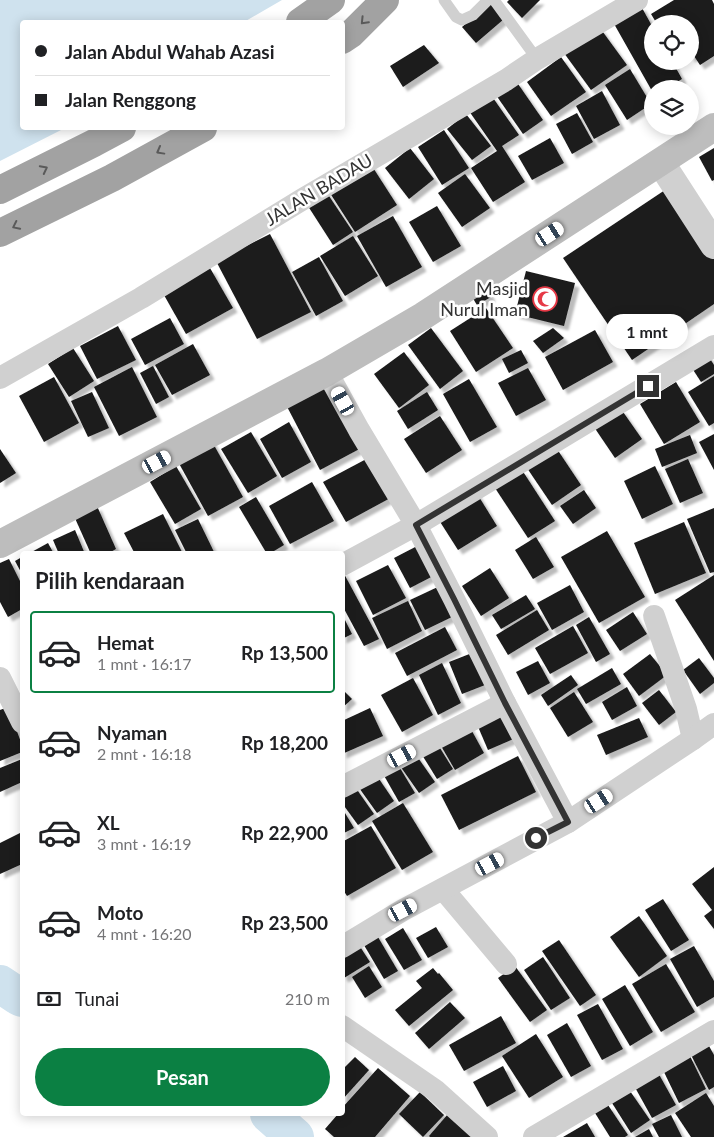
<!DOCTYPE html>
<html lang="id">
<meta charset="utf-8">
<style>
body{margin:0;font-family:Lato,sans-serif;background:#f6f6f6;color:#202124;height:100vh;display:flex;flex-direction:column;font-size:19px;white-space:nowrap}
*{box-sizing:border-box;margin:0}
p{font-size:16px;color:#757577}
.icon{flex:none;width:28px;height:28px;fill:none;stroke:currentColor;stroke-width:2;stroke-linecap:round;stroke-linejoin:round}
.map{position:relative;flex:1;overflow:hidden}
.details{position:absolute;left:20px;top:551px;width:325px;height:565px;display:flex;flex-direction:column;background:#fff;border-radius:5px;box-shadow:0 2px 12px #0003}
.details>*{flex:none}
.top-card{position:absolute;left:20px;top:20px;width:325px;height:110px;border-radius:5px;box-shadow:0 2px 12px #0003;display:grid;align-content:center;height:110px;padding:0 15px;background:#fff}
.fabs{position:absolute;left:644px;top:15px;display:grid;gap:10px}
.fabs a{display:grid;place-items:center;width:55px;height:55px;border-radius:50%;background:#fff;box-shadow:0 2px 12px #0003;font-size:25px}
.end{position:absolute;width:22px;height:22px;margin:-11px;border:6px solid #333;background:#fff;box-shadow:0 0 0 2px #fff}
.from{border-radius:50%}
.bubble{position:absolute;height:35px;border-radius:18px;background:#fff;box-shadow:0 2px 12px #0003;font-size:16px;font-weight:700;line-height:35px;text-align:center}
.car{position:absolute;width:15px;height:30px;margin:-15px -8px;border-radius:6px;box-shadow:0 0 4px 1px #0007;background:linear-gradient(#fff 24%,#345 0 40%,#fff 0 76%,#345 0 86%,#fff 0)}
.top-card b{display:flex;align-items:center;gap:18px;height:48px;font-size:19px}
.top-card b+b{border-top:1px solid #e0e0e0}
.top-card i{width:12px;height:12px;background:#202124}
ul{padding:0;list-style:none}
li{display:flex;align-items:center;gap:15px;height:82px;margin:0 10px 8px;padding:0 5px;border:2px solid transparent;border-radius:5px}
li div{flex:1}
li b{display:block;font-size:19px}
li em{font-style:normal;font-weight:700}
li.on{border-color:#0b8043}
li>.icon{width:45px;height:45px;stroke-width:1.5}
h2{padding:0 15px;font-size:22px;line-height:60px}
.pay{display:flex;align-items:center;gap:12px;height:55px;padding:0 15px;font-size:19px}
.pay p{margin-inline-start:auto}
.primary-button{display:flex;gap:10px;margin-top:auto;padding:10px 15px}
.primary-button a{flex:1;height:58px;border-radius:30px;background:#0b8043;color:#fff;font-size:20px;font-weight:700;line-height:58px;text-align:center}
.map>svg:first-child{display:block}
</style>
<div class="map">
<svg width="714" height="1137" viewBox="0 0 714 1137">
<defs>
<filter id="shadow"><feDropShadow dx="4.5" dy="4.5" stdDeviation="1" flood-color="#0004"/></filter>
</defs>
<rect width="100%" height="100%" fill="#fff"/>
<path fill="#cfe2ee" d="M0,0H282L244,22H22V128H65L0,161Z"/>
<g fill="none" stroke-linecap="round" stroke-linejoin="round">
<g stroke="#cfe2ee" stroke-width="38">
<path d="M0,984L18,996L22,998"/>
<path d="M269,1114L295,1137"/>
</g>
</g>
<g fill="#1a1a1a" filter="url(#shadow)">
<path d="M509,0H540L522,18L507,2Z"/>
<path d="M674,0H712L714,4V56L700,65L694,56L690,58V24H657L651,14Z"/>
<path d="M490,3L504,19L476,43L462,27Z"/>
<path d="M641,6L652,26V61H672L682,79L665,89H652V91L613,22Z"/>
<path d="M600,28L627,65L591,90L564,53Z"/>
<path d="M424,45L439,63L403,87L390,66Z"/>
<path d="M561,57L586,92L551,116L527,82Z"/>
<path d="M630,69L651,104L627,120L605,85Z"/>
<path d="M516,81L543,120L523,134L496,95Z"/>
<path d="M602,91L620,125L594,139L576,106Z"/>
<path d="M491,95L519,135L502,146L525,182L493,202L471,168L497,151L469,111Z"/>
<path d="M577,113L593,142L572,154L556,124Z"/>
<path d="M466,114L491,146L472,160L447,129Z"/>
<path d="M444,130L469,168L442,185L418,147Z"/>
<path d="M550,138L564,163L532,180L518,156Z"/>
<path d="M410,148L434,179L409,199L385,168Z"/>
<path d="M714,148V180L712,181L699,157Z"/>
<path d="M370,163L397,205L355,232L328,190Z"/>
<path d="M465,174L490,208L462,227L438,193Z"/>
<path d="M671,186L714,249V304L632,360L563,258Z"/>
<path d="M325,190L353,232L333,245L306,203Z"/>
<path d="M437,206L461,246L433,262L409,222Z"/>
<path d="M393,216L422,267L386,287L357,236Z"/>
<path d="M270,234L311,312L257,339L216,261Z"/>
<path d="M353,236L378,276L345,296L320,256Z"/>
<path d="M319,257L343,301L316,316L292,272Z"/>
<path d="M210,268L233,308L186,334L164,295Z"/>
<path d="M526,271L575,283L564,326L515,314Z"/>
<path d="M484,283L491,297L477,305L469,292Z"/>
<path d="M486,308L513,348L476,372L450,331Z"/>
<path d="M170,318L184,344L145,365L131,339Z"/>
<path d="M118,326L136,360L97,379L80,346Z"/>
<path d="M431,328L463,371L440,389L408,345Z"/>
<path d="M553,328L564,338L543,353L533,341Z"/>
<path d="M595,330L613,362L563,390L545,357Z"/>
<path d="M193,344L210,375L172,395L155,365Z"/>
<path d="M73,348L94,381L69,397L48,364Z"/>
<path d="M521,350L528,363L509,373L502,359Z"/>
<path d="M404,352L429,385L399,408L374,374Z"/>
<path d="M707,354L714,365V374L701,382L690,365Z"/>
<path d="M153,366L169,397L156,404L140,373Z"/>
<path d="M132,367L157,417L119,436L94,387Z"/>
<path d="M528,368L546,400L516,416L498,383Z"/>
<path d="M327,374L365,446L320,470L282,397Z"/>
<path d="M714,376V423L709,426L688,392Z"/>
<path d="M54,377L79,423L44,442L19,396Z"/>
<path d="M469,379L497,427L470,442L443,394Z"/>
<path d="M676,382L700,422L664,444L640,404Z"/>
<path d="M92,392L109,428L88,437L71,401Z"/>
<path d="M427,392L438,410L408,429L397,411Z"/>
<path d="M621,409L642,439L615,458L594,427Z"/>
<path d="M440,416L462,450L426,473L404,439Z"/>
<path d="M289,422L311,462L282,478L260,439Z"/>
<path d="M251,432L277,476L248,493L221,449Z"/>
<path d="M714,434V470L699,442Z"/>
<path d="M690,435L697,453L662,467L655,449Z"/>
<path d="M210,438L243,497L208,516L176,458Z"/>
<path d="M0,449L16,473L0,483Z"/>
<path d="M557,449L581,485L552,505L527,468Z"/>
<path d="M372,456L394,496L346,522L323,482Z"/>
<path d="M688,459L703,493L680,503L665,469Z"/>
<path d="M176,466L201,509L175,524L150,482Z"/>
<path d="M655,466L673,504L642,519L624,481Z"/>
<path d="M522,470L555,521L528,538L495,488Z"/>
<path d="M312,482L334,521L290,544L269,506Z"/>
<path d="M584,490L596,508L573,524L560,506Z"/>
<path d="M476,492L497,526L458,550L437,517Z"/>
<path d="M256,497L284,545L269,554H267L239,507Z"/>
<path d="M97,506L116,549L107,554H91L74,516Z"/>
<path d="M714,508V572L710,573L687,519Z"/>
<path d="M163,514L183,554H135L124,533Z"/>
<path d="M198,519L215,554H187L175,530Z"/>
<path d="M684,522L706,573L655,594L634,543Z"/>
<path d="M75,530L85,554H59L53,540Z"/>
<path d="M607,531L645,597L599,623L561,557Z"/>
<path d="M536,537L554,567L533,579L515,550Z"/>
<path d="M48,543L54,554H28Z"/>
<path d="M421,544L437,574L410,588L394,558Z"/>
<path d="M22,557V574L15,561Z"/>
<path d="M9,559L22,585V609L8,617L0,602V563Z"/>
<path d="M388,565L406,598L373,615L356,581Z"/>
<path d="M490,568L509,598L481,616L462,586Z"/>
<path d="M342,570L379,639L364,646L342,605Z"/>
<path d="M714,575V661L675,600Z"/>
<path d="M442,585L456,615L425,630L410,600Z"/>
<path d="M570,585L584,612L552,630L537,603Z"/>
<path d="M526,595L535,609L501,629L492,615Z"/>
<path d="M408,601L422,631L387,649L372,618Z"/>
<path d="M537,610L549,630L508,655L496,635Z"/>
<path d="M633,612L647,634L620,651L606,630Z"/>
<path d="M342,614L352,634L342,639Z"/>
<path d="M589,617L610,654L596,662L576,625Z"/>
<path d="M573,626L588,653L550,674L535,648Z"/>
<path d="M445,627L457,650L407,676L395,653Z"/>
<path d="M472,653L485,685L462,694L449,662Z"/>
<path d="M650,654L667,675L639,696L623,674Z"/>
<path d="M699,658L714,678V683L700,694L683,670Z"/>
<path d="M538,661L550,683L528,695L516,672Z"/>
<path d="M442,663L461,703L438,715L419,675Z"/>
<path d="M612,668L621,684L586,704L577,689Z"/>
<path d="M571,675L578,685L548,706L541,695Z"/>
<path d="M413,678L433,715L402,732L381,695Z"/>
<path d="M627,687L637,706L612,720L602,702Z"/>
<path d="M342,689L352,699L342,708Z"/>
<path d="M659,690L676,712L659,725L642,703Z"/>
<path d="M574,692L593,722L568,737L550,708Z"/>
<path d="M8,707L22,745V752L0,761V710Z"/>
<path d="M370,708L383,736L342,754V721Z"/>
<path d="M507,709L518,737L488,750L476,722Z"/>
<path d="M639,718L648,737L606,755L597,735Z"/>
<path d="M467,722L484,753L455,770L437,739Z"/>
<path d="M435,740L453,769L437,779L419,750Z"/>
<path d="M414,752L435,782L419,793L398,763Z"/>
<path d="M518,756L536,792L459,830L441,795Z"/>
<path d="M22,759V782L0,792V768Z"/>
<path d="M397,763L415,793L399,802L382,772Z"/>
<path d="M375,773L394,801L377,813L357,785Z"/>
<path d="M353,784L374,814L358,825L342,803V791Z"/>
<path d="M403,803L433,852L402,870L372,821Z"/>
<path d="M342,808L354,828L342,834Z"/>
<path d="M371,826L396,868L347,896L342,888V842Z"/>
<path d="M22,832V864L0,874V843Z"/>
<path d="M714,867V929L704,916L712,910L692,884Z"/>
<path d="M663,899L689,940L671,951L645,910Z"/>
<path d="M639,916L667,956L639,977L610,937Z"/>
<path d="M436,927L448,947L428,958L416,938Z"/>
<path d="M403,928L422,960L404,970L385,939Z"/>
<path d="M375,932L398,971L384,979L361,940Z"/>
<path d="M559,940L596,995L580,1006L542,951Z"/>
<path d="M357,942L370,962L344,978L342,975V951Z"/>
<path d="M694,946L714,981V997L697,1007L670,959Z"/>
<path d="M543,957L570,998L551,1010L524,970Z"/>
<path d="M666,964L695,1012L661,1032L632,984Z"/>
<path d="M369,966L382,987L365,998L352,977Z"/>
<path d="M515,966L547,1010L530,1022L498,978Z"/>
<path d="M433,968L438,974L439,973L453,990L409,1026L395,1010L422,988L416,981Z"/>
<path d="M625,985L653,1032L630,1046L602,999Z"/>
<path d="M450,1002L465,1018L429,1049L415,1033Z"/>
<path d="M598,1004L623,1049L602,1060L577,1015Z"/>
<path d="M501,1016L516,1043L464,1071L449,1045Z"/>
<path d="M567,1023L591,1066L571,1077L547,1035Z"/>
<path d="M536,1034L563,1077L529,1098L502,1056Z"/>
<path d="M709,1046L714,1055V1087L709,1090L691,1055Z"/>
<path d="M690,1056L706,1089L679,1103L663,1070Z"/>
<path d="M355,1057L369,1070L342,1100V1070Z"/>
<path d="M503,1066L516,1091L487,1107L473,1082Z"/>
<path d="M378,1068L410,1096L375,1137H334L325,1129L338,1114H342V1108Z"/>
<path d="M656,1069L676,1105L652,1118L632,1082Z"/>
<path d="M630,1091L650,1120L631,1133L612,1103Z"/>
<path d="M420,1092L444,1115L423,1137L399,1114Z"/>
<path d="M706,1093L714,1106V1137H691L675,1113Z"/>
<path d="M608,1105L628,1135L625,1137H610L595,1113Z"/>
<path d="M448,1114L475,1137H430L429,1136Z"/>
<path d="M671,1115L682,1137H659L652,1124Z"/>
<path d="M587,1123L595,1137H563Z"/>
<path d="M649,1129L653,1137H635Z"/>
</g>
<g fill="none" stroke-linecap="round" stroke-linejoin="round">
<g stroke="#d0d0d0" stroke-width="11">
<path d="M444,0L456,17L462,20L473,15L488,0"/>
<path d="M494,0L537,59"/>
</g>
<g stroke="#d0d0d0" stroke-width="22">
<path d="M327,372L359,430L416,525L454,599L505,703L568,822"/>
<path d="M0,378L141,298L303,199L506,80L537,59L637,0"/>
<path d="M342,565L416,525L714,346"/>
<path d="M654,616L686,709L693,739"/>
<path d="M0,678L22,722"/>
<path d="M342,787L505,703"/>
<path d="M443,889L506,964"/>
<path d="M342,947L403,910L568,822L693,739L714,724"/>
<path d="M342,1026L435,1090L487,1137"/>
<path d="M534,1137L714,1031"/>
</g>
<path stroke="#d0d0d0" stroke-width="28" d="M661,163L714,245"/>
<path stroke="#bdbdbd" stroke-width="28" d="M0,544L327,372L423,316L714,127"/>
<g stroke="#a2a2a2" stroke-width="28">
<path d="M300,22L331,0"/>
<path d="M342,40L351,34L385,0"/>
<path d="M0,190L94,143L122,128"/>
<path d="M0,233L112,178L203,128"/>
</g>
</g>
<defs><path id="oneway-chevron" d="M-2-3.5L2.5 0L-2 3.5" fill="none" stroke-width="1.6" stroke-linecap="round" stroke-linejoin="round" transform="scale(1.25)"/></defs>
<g stroke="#5a5a5a">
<use href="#oneway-chevron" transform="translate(364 21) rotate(134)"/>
<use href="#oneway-chevron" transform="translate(160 151) rotate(151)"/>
<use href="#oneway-chevron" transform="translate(44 169) rotate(-27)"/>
<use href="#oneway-chevron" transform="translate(16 226) rotate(154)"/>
</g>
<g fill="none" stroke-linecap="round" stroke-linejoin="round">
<path stroke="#333" stroke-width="6" d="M536,838L568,822L505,703L454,599L416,525L648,386"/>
</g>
<defs>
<g id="mosque-ring" transform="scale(1.25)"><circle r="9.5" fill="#fff" stroke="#e63946" stroke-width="1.5"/><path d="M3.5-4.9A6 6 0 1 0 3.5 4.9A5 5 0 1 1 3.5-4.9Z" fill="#e63946"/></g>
</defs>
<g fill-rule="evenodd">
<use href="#mosque-ring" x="545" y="299"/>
</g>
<g text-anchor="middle" stroke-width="5" stroke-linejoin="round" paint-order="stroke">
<g font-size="18" fill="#333" stroke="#fff">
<text transform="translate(319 190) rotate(-31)" y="6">JALAN BADAU</text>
</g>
<g font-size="18" fill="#333" stroke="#fff" text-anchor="end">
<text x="528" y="295">Masjid<tspan x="528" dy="21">Nurul Iman</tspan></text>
</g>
</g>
</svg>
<div class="fabs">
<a><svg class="icon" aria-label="locate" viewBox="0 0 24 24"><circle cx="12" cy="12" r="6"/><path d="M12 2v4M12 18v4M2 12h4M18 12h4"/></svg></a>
<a><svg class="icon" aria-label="layers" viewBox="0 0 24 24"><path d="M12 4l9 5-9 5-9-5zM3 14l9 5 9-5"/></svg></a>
</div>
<i class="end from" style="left:536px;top:838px"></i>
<i class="end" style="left:648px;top:386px"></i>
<div class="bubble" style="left:606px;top:314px;width:82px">1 mnt</div>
<i class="car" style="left:550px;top:234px;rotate:57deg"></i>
<i class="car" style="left:343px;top:401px;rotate:331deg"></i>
<i class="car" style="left:157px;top:462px;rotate:62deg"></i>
<i class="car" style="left:402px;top:756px;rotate:62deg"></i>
<i class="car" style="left:599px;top:801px;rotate:57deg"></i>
<i class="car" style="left:490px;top:864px;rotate:62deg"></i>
<i class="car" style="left:403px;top:910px;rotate:62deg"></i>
<div class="top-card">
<b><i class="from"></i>Jalan Abdul Wahab Azasi</b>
<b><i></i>Jalan Renggong</b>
</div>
<section class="details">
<h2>Pilih kendaraan</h2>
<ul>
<li class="on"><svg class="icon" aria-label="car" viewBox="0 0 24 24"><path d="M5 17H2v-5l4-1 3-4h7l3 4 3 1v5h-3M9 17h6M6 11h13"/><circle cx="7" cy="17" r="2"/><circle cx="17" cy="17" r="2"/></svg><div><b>Hemat</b><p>1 mnt · 16:17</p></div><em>Rp 13,500</em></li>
<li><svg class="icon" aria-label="car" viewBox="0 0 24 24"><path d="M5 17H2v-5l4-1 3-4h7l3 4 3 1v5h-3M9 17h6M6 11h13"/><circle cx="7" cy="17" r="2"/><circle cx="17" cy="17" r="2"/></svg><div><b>Nyaman</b><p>2 mnt · 16:18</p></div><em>Rp 18,200</em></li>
<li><svg class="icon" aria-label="car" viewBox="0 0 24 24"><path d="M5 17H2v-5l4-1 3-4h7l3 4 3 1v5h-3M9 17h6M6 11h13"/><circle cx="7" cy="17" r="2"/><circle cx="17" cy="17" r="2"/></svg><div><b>XL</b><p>3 mnt · 16:19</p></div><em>Rp 22,900</em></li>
<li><svg class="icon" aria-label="car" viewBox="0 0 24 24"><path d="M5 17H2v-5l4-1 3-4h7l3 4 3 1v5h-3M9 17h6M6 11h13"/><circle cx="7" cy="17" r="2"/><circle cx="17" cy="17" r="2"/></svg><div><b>Moto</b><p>4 mnt · 16:20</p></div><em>Rp 23,500</em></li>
</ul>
<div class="pay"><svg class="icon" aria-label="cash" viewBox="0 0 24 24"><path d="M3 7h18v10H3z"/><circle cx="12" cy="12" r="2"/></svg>Tunai<p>210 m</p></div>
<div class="primary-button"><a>Pesan</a></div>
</section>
</div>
